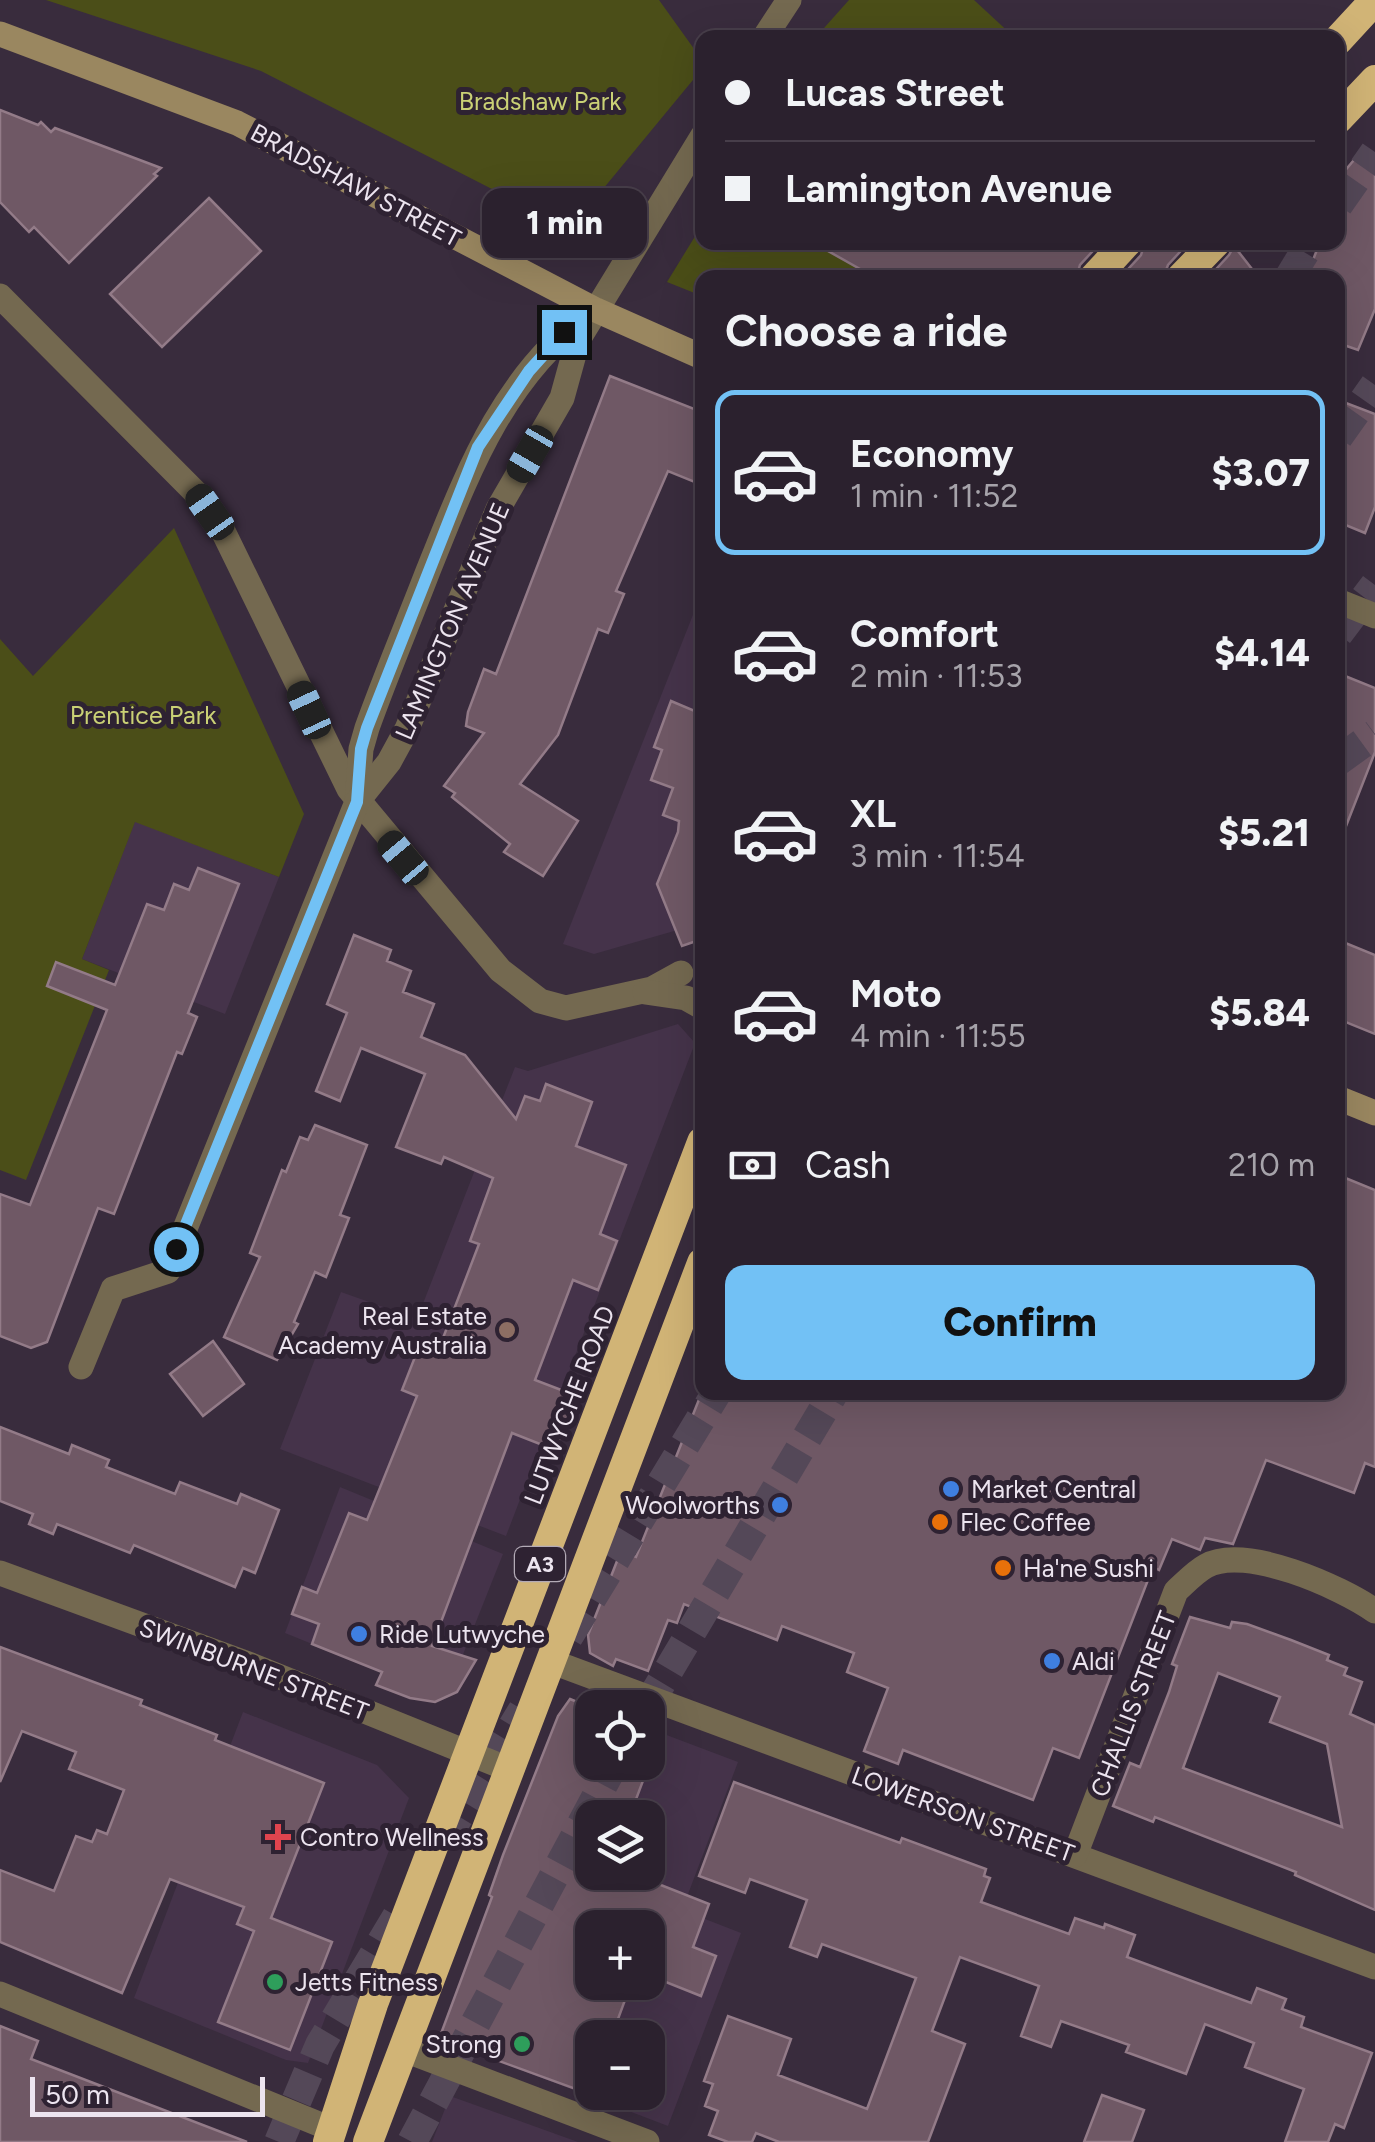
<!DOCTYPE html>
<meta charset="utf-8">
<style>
body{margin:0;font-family:Figtree,sans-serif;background:#372e3a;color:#f1f3f6;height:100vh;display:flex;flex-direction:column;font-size:38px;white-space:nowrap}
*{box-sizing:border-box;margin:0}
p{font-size:32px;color:#a6a3aa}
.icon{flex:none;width:55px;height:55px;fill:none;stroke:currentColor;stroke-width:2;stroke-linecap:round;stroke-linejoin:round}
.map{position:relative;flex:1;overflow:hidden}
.side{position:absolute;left:695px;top:270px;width:650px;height:1130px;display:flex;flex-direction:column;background:#2b212e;border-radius:20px;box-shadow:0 10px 40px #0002,0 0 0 2px #473e4a}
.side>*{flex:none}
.hud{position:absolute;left:695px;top:30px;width:650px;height:220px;border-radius:20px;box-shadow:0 10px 40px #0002,0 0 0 2px #473e4a;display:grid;align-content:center;height:220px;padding:0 30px;background:#2b212e}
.fabs{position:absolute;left:575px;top:1690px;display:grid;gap:20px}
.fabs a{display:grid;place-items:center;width:90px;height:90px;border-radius:20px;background:#2b212e;box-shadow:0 10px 40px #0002,0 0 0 2px #473e4a;font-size:50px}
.scale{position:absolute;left:30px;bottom:25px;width:235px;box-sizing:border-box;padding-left:10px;border:5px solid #ece4ef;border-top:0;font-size:28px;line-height:35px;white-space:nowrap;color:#ece4ef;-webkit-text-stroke:8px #2e2232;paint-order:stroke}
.end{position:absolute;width:45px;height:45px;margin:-22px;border:12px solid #72c1f5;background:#111;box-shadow:0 0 0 5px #111}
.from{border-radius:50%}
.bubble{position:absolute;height:70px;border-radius:20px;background:#2b212e;box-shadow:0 10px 40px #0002,0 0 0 2px #473e4a;font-size:32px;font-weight:800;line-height:70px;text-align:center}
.car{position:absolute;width:30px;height:60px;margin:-30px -15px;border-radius:12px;box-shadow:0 0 8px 2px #0007;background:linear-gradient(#222 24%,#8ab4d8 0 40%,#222 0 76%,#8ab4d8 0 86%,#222 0)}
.hud b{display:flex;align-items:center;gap:35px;height:95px;font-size:38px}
.hud b+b{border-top:2px solid #473e4a}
.hud i{width:25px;height:25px;background:#f1f3f6}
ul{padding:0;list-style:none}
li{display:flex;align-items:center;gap:30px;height:165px;margin:0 20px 15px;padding:0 10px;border:5px solid transparent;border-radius:20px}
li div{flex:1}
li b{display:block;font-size:38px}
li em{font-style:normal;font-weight:800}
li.selected{border-color:#72c1f5}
li>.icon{width:90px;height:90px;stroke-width:1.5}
h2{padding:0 30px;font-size:45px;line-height:120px}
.pay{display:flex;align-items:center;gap:25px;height:110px;padding:0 30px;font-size:38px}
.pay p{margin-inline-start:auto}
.primary-button{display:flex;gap:20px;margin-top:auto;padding:20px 30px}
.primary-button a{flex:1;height:115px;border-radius:20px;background:#72c1f5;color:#111;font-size:40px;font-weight:800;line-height:115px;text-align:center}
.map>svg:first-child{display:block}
</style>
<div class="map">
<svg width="1375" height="2142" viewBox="0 0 1375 2142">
<rect width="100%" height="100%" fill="#392c3d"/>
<g fill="#45334a" fill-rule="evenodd">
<path d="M702,592V923L594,954L563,944Z"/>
<path d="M135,821L279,877L225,1014L82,959Z"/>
<path d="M678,1024L695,1043L506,1536L280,1449L341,1292L417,1319L515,1067L528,1071Z"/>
<path d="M340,1487L503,1554L462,1657L416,1686L285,1633Z"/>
<path d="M585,1705L592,1708V1762H648V1728L738,1762L682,1910L741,1933L668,2126L450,2043L540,1801L549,1803ZM592,1818H648V1872H592ZM592,1928H648V1982H592ZM592,2038H648V2092H592Z"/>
<path d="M243,1712L377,1765L409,1798L308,2063L286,2060L134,1998Z"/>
<path d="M450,2096L578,2142H432Z"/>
</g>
<g fill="#4b4e18">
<path d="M46,0H659L702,60V69L570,229L261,71Z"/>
<path d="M849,0H974L1014,37H816Z"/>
<path d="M702,225V242L812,243L876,277L702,278V296L667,282Z"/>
<path d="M174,528L304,814L279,877L135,822L82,959L109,970L26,1180L0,1170V639L33,676Z"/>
</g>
<g fill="#6f5865" stroke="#937b88" stroke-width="2.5" fill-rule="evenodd">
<path d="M0,110L38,125L41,122L51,132L55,128L161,168L154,174L157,176L69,263L34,227L29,232L0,202Z"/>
<path d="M1359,154L1375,160V309L1358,350L1338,343V278H1306L1320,242H1338V179Z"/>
<path d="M209,198L261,251L162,347L110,294Z"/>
<path d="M812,242H1101L1080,265L1076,278H876Z"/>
<path d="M1145,242H1189L1168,265L1163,278H1120L1141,255Z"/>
<path d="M1234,246L1259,278H1208L1229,255Z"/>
<path d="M610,376L702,412V485L668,471L616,591L624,594L608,633L598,629L558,735L520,784L578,821L543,876L504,852L510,844L452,797L455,793L444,786L484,733L466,726L468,712L484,669L496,674Z"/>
<path d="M1338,400L1375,414V507L1365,533L1338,522Z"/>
<path d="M1345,676L1375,688V752L1339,844L1338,696Z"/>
<path d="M671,701L702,714V939L682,946L657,884L678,832L679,821L663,815L673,788L651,780L662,750L654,747Z"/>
<path d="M198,868L239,884L188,1013L197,1017L182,1054L177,1052L114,1214L98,1208L47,1342L31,1348L0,1336V1194L30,1205L107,1010L47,986L56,962L115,985L147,904L164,910L174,884L189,890Z"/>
<path d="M354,935L391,950L387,961L411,971L403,992L434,1004L421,1037L465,1055L516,1119L525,1096L540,1101L546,1084L592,1102L576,1146L626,1165L600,1234L617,1241L598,1290L573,1280L535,1380L577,1396L555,1450L512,1433L432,1646L476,1660L457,1692L435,1702L410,1698L376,1685L382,1672L312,1644L319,1624L292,1614L302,1587L317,1593L349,1513L367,1520L417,1396L402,1390L422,1339L440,1346L479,1244L470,1241L493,1178L444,1157L441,1164L396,1147L425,1074L361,1048L340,1101L316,1091L347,1013L327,1004Z"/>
<path d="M1338,940L1375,955V1034L1338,1019Z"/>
<path d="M315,1125L367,1145L340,1215L349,1218L326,1277L315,1272L294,1322L298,1324L277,1360L224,1337L260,1257L250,1253L282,1170L286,1172L300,1137L308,1140Z"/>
<path d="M1338,1175L1375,1190V1467L1365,1463L1354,1493L1266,1460L1233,1544L1205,1538L1200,1550L1172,1539L1159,1570L1153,1567L1079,1758L1053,1748L1033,1800L903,1750L898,1764L864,1751L888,1688L847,1672L854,1653L782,1626L777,1640L684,1604L677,1623L668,1620L648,1671L616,1659L613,1666L590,1653L588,1635L621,1551L636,1557L702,1392H1338Z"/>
<path d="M213,1341L244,1384L203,1416L170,1374Z"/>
<path d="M0,1427L69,1454L72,1445L109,1460L106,1467L175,1494L180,1482L237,1504L241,1494L279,1510L255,1573L243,1568L235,1587L134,1545L130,1553L57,1524L53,1534L29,1524L33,1514L0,1501Z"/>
<path d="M1190,1617L1230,1628L1232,1622L1247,1624L1291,1640L1329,1655L1327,1660L1347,1668L1344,1675L1362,1682L1350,1714L1375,1725V1910L1295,1875L1296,1872L1155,1817L1153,1822L1113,1806L1130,1763L1140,1767L1169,1692L1177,1666L1172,1664ZM1218,1673L1280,1697L1270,1722L1327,1744L1342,1827L1183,1768Z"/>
<path d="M0,1647L142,1700L140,1705L217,1735L215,1740L324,1783L271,1918L332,1942L290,2050L218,2022L254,1931L237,1924L244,1907L170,1879L122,1993L0,1942V1870L54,1891L76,1836L92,1842L97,1830L107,1834L124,1790L69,1769L76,1752L22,1731L0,1782Z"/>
<path d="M570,1699L592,1708V1762H650L629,1818H592V1872H628L709,1904L693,1947L716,1956L701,1996L648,1975V1928H592V1988L625,2000L611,2038H592V2095L439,2039L492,1897L489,1895L503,1855L558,1716Z"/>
<path d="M734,1782L900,1843L902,1838L986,1869L984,1876L990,1878L981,1902L1069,1934L1075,1918L1104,1928L1105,1924L1135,1935L1127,1957L1251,2003L1257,1988L1286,1999L1282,2009L1304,2017L1301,2027L1372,2053L1344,2128L1335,2124L1328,2142H1285L1304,2089L1245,2067L1254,2043L1205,2024L1186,2074L1126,2052L1129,2045L1061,2021L1051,2047L1021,2036L1039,1986L960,1957L932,2031L965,2044L928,2142H779L756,2133L752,2142H728L709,2135L718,2111L705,2106L713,2084L704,2081L728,2016L791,2039L778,2075L867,2109L916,1978L822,1944L817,1957L790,1947L807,1900L750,1879L745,1893L699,1876Z"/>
<path d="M0,2026L38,2041L31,2059L247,2142H0Z"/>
<path d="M1102,2095L1144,2110L1132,2142H1084Z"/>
</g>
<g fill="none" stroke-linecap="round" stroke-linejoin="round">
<g stroke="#544858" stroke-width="30" stroke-dasharray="30 15" stroke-linecap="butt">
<path d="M1338,205L1375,152"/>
<path d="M1289,278L1311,242"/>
<path d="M1338,437L1375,385"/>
<path d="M1338,634L1375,585"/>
<path d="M1338,761L1375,734"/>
<path d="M568,1637L717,1392"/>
<path d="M646,1708L834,1392"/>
<path d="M443,1842L523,1710"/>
<path d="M279,2142L320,2045L398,1915"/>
<path d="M412,2142L615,1762"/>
</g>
<g stroke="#746950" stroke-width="25">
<path d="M764,38L789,0"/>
<path d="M0,296L198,495L222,529L349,789L500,970L540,1001L566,1008L652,989L681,973"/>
<path d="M1338,601L1375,616"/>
<path d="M357,802L361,749L367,728C386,675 408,623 428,571C466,477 502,377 588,315"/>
<path d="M645,992L686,998L702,1007"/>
<path d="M81,1367L113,1289L168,1271L357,802L389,762L407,729L498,509L562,398L578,340L702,137"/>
<path d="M0,1573L251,1665L508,1769"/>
<path d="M550,1661L1375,1967"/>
<path d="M1075,1855L1176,1591C1185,1583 1195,1572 1206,1566C1245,1544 1341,1587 1375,1611"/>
<path d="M0,1994L331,2129"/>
<path d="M402,2049L647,2142"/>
</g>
<g stroke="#9a8760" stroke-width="25">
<path d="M0,34L237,123L596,310L702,357"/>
<path d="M1338,1098L1375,1113"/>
</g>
<g stroke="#d1b476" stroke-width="30">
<path d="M1338,40L1375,0"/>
<path d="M1338,119L1375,80"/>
<path d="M1094,278L1127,242"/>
<path d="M1181,278L1216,242"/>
<path d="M328,2142L373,2004L702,1142"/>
<path d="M368,2142L702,1263"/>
</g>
</g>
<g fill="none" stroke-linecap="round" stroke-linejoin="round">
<path stroke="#72c1f5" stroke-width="12" d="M176,1249L357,802L361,749L367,728L478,447L529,371L564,332"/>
</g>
<circle fill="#8d6e63" stroke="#2e2232" stroke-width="4" cx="507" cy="1330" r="10"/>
<g fill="#3f7fe0" stroke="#2e2232" stroke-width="4">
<circle cx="951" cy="1489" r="10"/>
<circle cx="780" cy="1505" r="10"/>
<circle cx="359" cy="1634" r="10"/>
<circle cx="1052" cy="1661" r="10"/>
</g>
<g fill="#e8710a" stroke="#2e2232" stroke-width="4">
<circle cx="940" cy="1522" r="10"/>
<circle cx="1003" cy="1568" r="10"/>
</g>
<path fill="#e0444e" stroke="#2e2232" stroke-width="4" d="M273 1822h10v10h10v10h-10v10h-10v-10h-10v-10h10z"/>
<g fill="#2e9e5b" stroke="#2e2232" stroke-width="4">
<circle cx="275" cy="1982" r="10"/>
<circle cx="522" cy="2044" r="10"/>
</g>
<g text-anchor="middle" stroke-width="10" stroke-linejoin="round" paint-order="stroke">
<rect fill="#2e2232" stroke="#b3aab6" stroke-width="2.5" x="515" y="1547" width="50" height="34" rx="8"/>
<g font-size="22" font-weight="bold" fill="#ece4ef">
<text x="540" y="1572">A3</text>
</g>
<g font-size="25" fill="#cad175" stroke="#2e2232">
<text x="540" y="110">Bradshaw Park</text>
<text x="143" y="724">Prentice Park</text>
</g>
<g font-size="25" fill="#ece4ef" stroke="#2e2232">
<text transform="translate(356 185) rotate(28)" y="9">BRADSHAW STREET</text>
<text transform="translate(452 621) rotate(-67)" y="9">LAMINGTON AVENUE</text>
<text transform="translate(569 1405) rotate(-69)" y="9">LUTWYCHE ROAD</text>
<text transform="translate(254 1669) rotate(21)" y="9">SWINBURNE STREET</text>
<text transform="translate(1133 1704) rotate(-69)" y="9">CHALLIS STREET</text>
<text transform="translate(963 1814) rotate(20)" y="9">LOWERSON STREET</text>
</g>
<g font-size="25" fill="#ece4ef" stroke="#2e2232" text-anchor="start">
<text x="487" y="1325" text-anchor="end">Real Estate<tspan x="487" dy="29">Academy Australia</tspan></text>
<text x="971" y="1498">Market Central</text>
<text x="760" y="1514" text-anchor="end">Woolworths</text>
<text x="960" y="1531">Flec Coffee</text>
<text x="1023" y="1577">Ha'ne Sushi</text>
<text x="379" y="1643">Ride Lutwyche</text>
<text x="1072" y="1670">Aldi</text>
<text x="300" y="1846">Contro Wellness</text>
<text x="295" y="1991">Jetts Fitness</text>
<text x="502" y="2053" text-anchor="end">Strong</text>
</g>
</g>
</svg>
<div class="fabs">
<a><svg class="icon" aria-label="locate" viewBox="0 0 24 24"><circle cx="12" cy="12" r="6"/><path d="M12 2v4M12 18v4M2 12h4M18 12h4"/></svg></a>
<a><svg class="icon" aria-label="layers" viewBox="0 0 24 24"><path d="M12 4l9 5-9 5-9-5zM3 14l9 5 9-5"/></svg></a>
<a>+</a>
<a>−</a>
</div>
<div class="scale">50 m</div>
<i class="end from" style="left:176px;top:1249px"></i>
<i class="end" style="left:564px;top:332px"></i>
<div class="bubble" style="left:482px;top:188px;width:165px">1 min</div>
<i class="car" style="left:530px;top:454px;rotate:210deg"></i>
<i class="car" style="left:210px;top:512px;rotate:325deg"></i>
<i class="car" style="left:309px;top:710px;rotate:335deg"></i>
<i class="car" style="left:403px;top:858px;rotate:320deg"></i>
<div class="hud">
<b><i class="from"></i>Lucas Street</b>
<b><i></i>Lamington Avenue</b>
</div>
<section class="side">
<h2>Choose a ride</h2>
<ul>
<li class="selected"><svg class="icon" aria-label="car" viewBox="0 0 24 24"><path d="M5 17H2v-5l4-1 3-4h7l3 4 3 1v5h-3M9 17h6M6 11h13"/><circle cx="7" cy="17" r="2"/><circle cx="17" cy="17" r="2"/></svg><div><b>Economy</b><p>1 min · 11:52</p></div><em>$3.07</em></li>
<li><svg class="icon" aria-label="car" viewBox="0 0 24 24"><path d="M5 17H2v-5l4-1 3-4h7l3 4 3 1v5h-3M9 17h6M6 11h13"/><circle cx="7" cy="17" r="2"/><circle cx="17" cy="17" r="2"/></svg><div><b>Comfort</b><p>2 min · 11:53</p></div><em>$4.14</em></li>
<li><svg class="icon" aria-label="car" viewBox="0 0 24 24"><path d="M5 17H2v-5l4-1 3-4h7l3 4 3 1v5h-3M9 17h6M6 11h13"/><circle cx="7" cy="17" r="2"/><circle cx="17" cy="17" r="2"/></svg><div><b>XL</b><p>3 min · 11:54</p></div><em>$5.21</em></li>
<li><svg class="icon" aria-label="car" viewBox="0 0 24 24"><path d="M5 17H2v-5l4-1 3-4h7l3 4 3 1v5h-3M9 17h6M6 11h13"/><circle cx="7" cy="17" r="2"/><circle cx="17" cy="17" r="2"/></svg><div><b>Moto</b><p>4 min · 11:55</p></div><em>$5.84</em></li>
</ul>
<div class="pay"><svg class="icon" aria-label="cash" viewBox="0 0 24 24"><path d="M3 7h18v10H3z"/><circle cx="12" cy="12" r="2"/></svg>Cash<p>210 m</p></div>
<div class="primary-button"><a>Confirm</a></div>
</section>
</div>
